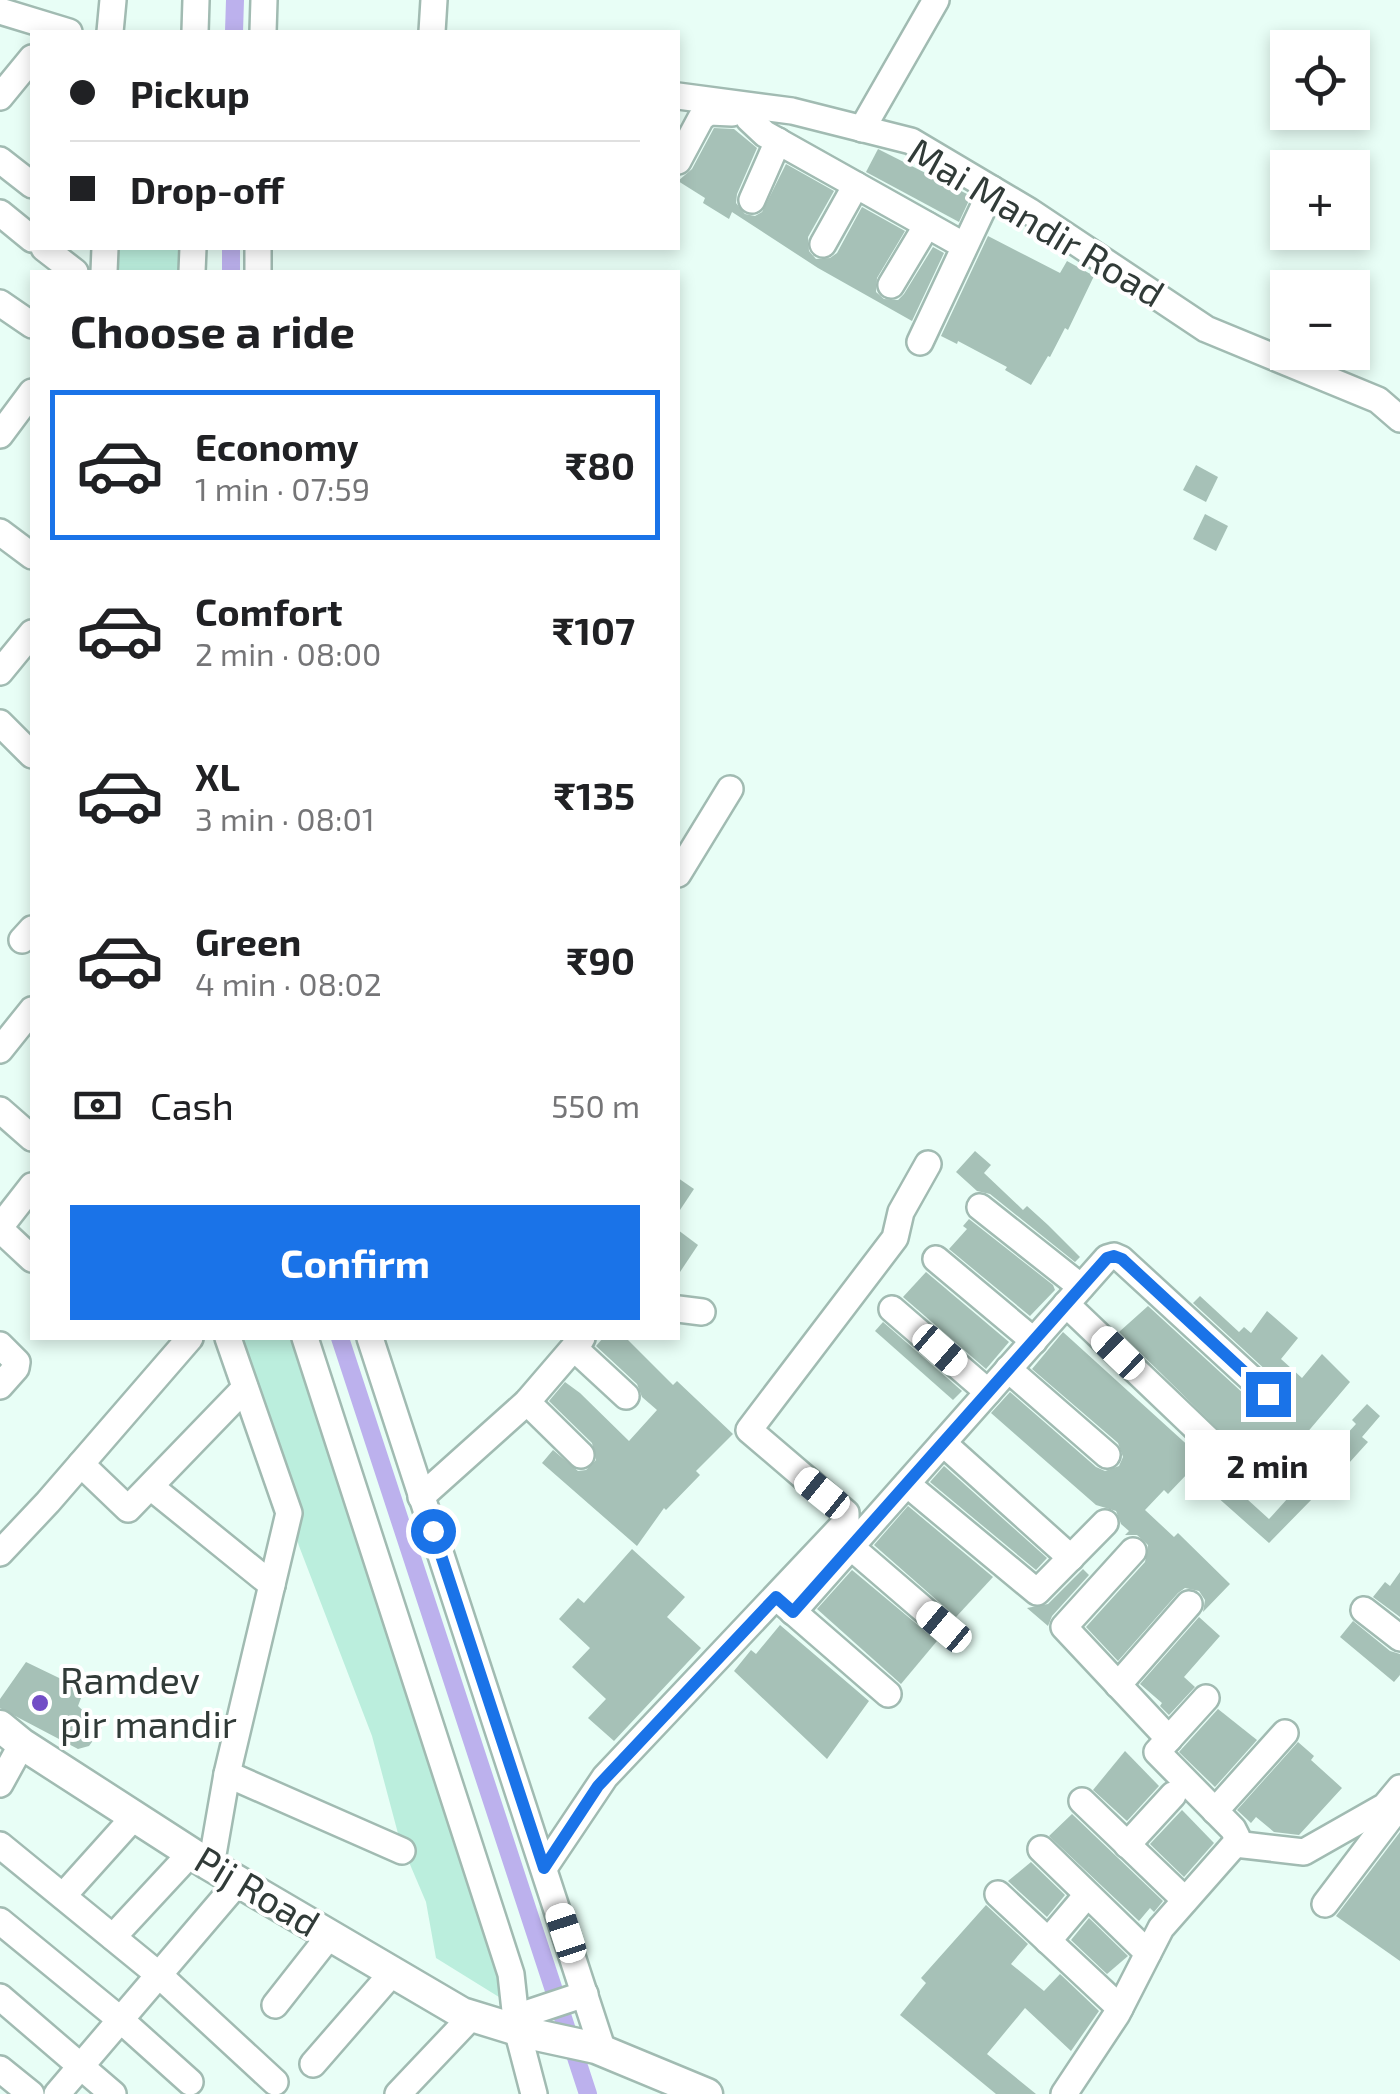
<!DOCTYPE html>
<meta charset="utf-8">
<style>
body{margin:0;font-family:"Exo 2",sans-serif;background:#f2f2f2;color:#202124;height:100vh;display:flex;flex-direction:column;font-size:38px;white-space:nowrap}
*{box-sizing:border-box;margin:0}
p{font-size:32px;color:#757577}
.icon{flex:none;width:55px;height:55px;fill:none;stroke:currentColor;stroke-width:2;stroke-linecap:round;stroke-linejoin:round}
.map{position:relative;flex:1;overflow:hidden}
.details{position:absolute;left:30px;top:270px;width:650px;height:1070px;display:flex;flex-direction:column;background:#fff;border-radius:0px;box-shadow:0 5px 15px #0003}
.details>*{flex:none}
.guide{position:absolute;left:30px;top:30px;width:650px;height:220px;border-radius:0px;box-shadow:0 5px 15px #0003;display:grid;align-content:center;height:220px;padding:0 40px;background:#fff}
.controls{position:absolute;left:1270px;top:30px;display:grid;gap:20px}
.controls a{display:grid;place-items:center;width:100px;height:100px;border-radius:0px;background:#fff;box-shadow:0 5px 15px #0003;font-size:50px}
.end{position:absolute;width:45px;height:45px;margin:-22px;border:12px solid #1a73e8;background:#fff;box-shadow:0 0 0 5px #fff}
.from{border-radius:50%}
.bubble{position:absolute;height:70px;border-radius:0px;background:#fff;box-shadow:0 5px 15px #0003;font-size:32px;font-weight:700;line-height:70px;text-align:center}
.car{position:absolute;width:30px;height:60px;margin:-30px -15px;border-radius:12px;box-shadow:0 0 8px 2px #0007;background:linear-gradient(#fff 24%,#345 0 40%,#fff 0 76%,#345 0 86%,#fff 0)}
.guide b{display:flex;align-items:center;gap:35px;height:95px;font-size:38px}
.guide b+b{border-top:2px solid #e0e0e0}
.guide i{width:25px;height:25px;background:#202124}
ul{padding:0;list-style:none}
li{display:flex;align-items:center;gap:30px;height:150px;margin:0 20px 15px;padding:0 20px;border:5px solid transparent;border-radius:0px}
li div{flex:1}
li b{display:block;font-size:38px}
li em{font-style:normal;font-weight:700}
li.active{border-color:#1a73e8}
li>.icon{width:90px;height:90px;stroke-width:1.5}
h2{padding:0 40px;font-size:45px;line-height:120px}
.pay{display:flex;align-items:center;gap:25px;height:110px;padding:0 40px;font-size:38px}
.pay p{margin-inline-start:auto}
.action{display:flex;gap:20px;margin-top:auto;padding:20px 40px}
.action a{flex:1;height:115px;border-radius:0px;background:#1a73e8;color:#fff;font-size:40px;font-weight:700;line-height:115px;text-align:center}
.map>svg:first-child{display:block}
</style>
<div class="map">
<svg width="1400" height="2094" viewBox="0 0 1400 2094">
<rect width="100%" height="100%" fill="#e8fef6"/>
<g fill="#bed">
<path d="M111,248H188V272H110Z"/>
<path d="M236,1338H300L507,2002L436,1958L426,1902L400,1841L372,1736L299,1546Z"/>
</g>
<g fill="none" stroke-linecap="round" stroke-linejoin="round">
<g stroke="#bcb1ed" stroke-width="18">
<path d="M234,32L235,0"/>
<path d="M231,248V272"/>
<path d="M340,1338L588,2094"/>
</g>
</g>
<g fill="#a6c1b7">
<path d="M714,128L734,129L757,148L737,194L736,203L745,214L755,216L762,212L786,164L834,191L808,237L809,251L816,259L830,258L837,253L862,207L905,231L877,278L876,292L884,299L898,300L904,294L933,247L944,253L912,321L818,268L732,212L729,219L703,203L705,198L678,181L692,169Z"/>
<path d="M878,149L971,196L959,222L866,172Z"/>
<path d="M988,236L1060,273L1067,261L1094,276L1068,330L1065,328L1050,357L1048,356L1031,385L1005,370L1007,367L958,341L957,344L941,336Z"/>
<path d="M1196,465L1218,477L1206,502L1183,490Z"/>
<path d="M1205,514L1228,526L1216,551L1193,539Z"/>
<path d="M975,1151L991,1165L984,1173L1023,1210L1027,1206L1048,1225L1080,1257L1075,1262L990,1194L977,1191L956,1172Z"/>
<path d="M678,1178L694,1189L678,1213Z"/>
<path d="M969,1219L1053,1285L1055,1290L1030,1316L949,1249L967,1229L963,1226Z"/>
<path d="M678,1230L698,1245L678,1275Z"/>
<path d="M926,1272L1009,1342L986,1369L903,1297Z"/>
<path d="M1200,1296L1239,1332L1244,1327L1251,1333L1267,1311L1298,1338L1281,1359L1302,1378L1322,1354L1350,1382L1300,1441L1332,1469L1310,1494L1314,1497L1269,1543L1189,1472L1168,1494L1164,1490L1145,1510L1174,1537L1178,1533L1230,1584L1203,1612L1205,1600L1199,1591L1185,1588L1178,1593L1118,1661L1086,1627L1145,1562L1148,1545L1137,1535H1125L1129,1531L1121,1524L1116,1511L1096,1505L991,1413L1010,1392L1096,1467L1105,1471L1119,1466L1123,1457L1118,1443L1032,1369L1063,1332L1269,1519L1288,1498L1119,1332L1148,1306L1257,1406L1265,1410L1279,1406L1284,1397L1280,1383L1193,1303Z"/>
<path d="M883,1322L962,1391L953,1400L875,1331Z"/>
<path d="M603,1338H626L673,1385L677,1381L733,1434L696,1471L700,1475L666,1510L664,1508L637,1546L542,1463L553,1450L578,1471L586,1470L596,1460L592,1443L549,1401L565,1382L580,1393L629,1441L657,1410L642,1397L637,1384L596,1346Z"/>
<path d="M1367,1404L1380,1416L1362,1437L1368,1442L1349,1463L1333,1449L1356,1424L1352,1420Z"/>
<path d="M944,1466L1047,1558L1036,1570L930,1482Z"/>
<path d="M908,1506L993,1577L956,1617L874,1545Z"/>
<path d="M632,1549L685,1597L667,1617L701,1648L614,1741L588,1718L606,1699L572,1667L590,1648L559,1619L578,1598L584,1603Z"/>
<path d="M1083,1569L1089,1575L1052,1616L1048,1626L1027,1608L1048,1604Z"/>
<path d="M852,1570L937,1641L901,1684L817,1609Z"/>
<path d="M1400,1572V1617L1373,1597L1385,1582L1390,1586Z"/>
<path d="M1199,1617L1220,1636L1184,1677L1195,1687L1169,1715L1160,1706L1162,1703L1140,1684Z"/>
<path d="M1353,1621L1390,1651L1400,1654V1675L1394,1682L1340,1637Z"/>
<path d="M780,1625L869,1701L827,1759L734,1671L751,1650L756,1654Z"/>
<path d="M26,1662L84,1690L78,1706L102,1728L89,1746L78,1749L0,1708V1699Z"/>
<path d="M1218,1709L1257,1740L1215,1787L1179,1752Z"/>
<path d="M1298,1742L1314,1756L1311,1760L1342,1788L1299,1835L1274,1832L1256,1817L1251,1823L1237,1810Z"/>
<path d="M1125,1751L1159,1786L1127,1821L1093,1790Z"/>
<path d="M1182,1810L1214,1843L1184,1877L1150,1844Z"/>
<path d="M1072,1814L1163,1901L1154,1912L1150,1908L1139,1921L1049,1836Z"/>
<path d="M1400,1832V1961L1336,1916Z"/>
<path d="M1031,1862L1065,1895L1047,1917L1008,1881Z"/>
<path d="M986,1905L1028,1944L1011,1964L1044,1991L1060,1974L1099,2011L1071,2051L1025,2008L987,2054L1036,2094H996L900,2015L926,1983L921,1978Z"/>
<path d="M1089,1918L1128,1956L1107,1974L1071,1940Z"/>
</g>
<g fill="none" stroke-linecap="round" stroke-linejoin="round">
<g stroke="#a1bbb2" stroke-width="30">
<g id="minor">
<path d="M0,11L69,32"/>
<path d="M110,32L113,0"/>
<path d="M195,32L196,0"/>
<path d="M263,32L264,0"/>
<path d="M432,32L434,0"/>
<path d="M678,96L792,111L911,141L1029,211L1206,329L1378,400L1400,419"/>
<path d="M0,97L32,58"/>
<path d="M741,105L749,119L765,134L954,240"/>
<path d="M862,129L936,0"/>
<path d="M0,160L32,185"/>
<path d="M678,161L701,118L709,112L732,113"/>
<path d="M752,200L778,141"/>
<path d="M0,213L32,239"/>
<path d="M823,244L856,185"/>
<path d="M44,248L75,272"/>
<path d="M104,272L105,248"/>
<path d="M192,272L193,248"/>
<path d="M258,272V248"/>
<path d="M891,285L927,225"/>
<path d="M0,303L32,325"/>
<path d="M920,342L992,189"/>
<path d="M0,435L32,392"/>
<path d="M0,532L32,556"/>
<path d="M0,672L32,633"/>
<path d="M0,723L32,755"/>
<path d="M678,874L730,789"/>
<path d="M22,940L32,929"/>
<path d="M0,1050L32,1010"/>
<path d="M0,1110L32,1138"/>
<path d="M980,1207L1081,1287"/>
<path d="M0,1227L32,1186"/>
<path d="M0,1229L32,1259"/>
<path d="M936,1259L1034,1341"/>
<path d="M1066,1304L1220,1451"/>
<path d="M678,1309L702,1312"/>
<path d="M892,1309L988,1392"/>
<path d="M305,1338L511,1974L517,2029L534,2094"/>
<path d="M370,1338L603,2051"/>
<path d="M0,1345L17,1362L16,1368L0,1386"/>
<path d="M574,1348L626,1396"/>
<path d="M1008,1369L1107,1455"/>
<path d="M527,1402L581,1455"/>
<path d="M943,1443L1071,1558"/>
<path d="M81,1464L128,1509L245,1388"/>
<path d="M907,1484L1037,1592L1105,1523"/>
<path d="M151,1487L272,1585"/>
<path d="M421,1497L527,1402L582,1338"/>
<path d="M851,1547L944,1627"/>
<path d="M1133,1551L1064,1627L1169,1739"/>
<path d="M0,1553L48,1502L190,1338"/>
<path d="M782,1602L888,1694"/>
<path d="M1364,1610L1400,1638"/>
<path d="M793,1612L1107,1258L1114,1256L1121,1259L1268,1394"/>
<path d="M1118,1685L1189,1604"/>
<path d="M227,1774L402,1851"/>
<path d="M0,1784L22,1744"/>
<path d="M1082,1801L1185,1900"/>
<path d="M1215,1811L1285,1733"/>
<path d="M1235,1844L1304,1852L1385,1806L1400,1788"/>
<path d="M0,1845L159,1975L275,2082"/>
<path d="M1127,1845L1173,1795"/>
<path d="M1041,1849L1148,1953"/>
<path d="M211,1866L227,1774L289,1513L228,1338"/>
<path d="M544,1868L605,1777L846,1522V1513L749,1430L895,1238L901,1212L928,1164"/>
<path d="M998,1894L1120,2008"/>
<path d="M63,1896L134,1817"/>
<path d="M1325,1904L1400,1805"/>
<path d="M0,1921L122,2021L190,2082"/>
<path d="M113,1937L191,1853"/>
<path d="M1048,1941L1087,1895"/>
<path d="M0,1997L113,2094"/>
<path d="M275,2005L330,1935"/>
<path d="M516,2017L585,1994"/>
<path d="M313,2064L393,1972"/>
<path d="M0,2069L31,2094"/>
<path d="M57,2094L239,1881"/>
<path d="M398,2094L472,2016"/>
<path d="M1064,2094L1117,2014L1161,1928L1235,1844L1237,1837L1233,1829L1157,1752L1206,1698"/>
</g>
</g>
<g stroke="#a1bbb2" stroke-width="35">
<path id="major" d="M0,1726L22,1744L208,1864L462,2013L527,2033L596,2048L707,2094"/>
</g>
<use href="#minor" stroke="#fff" stroke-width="25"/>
<use href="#major" stroke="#fff" stroke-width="30"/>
</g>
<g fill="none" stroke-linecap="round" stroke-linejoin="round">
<path stroke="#1a73e8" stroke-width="12" d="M433,1531L544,1868L598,1786L776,1597L793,1612L1107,1258L1114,1256L1122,1259L1268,1394"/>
</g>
<circle fill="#724dc6" stroke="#fff" stroke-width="4" cx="40" cy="1703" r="10"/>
<g text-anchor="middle" stroke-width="8" stroke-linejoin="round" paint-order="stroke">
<g font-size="38" fill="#313b38" stroke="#fff">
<text transform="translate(1036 223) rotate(31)" y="13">Mai Mandir Road</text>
<text transform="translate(257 1892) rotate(31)" y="13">Pij Road</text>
</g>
<g font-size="38" fill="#313b38" stroke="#fff" text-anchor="start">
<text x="60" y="1694">Ramdev<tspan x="60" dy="44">pir mandir</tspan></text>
</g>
</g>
</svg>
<div class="controls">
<a><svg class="icon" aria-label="locate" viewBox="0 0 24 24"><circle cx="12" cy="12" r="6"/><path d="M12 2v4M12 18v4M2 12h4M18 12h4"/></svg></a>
<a>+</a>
<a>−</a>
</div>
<i class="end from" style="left:433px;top:1531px"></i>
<i class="end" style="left:1268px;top:1394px"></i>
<div class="bubble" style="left:1185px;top:1430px;width:165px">2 min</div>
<i class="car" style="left:940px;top:1350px;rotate:131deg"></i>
<i class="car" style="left:1118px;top:1353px;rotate:314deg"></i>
<i class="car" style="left:822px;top:1493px;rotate:309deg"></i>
<i class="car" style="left:944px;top:1627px;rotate:310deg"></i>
<i class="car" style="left:566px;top:1933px;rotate:342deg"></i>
<div class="guide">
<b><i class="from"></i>Pickup</b>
<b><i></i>Drop-off</b>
</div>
<section class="details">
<h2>Choose a ride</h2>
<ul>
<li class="active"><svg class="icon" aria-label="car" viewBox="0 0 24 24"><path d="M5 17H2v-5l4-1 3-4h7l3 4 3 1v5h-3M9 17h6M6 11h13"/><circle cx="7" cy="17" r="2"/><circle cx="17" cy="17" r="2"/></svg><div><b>Economy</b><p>1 min · 07:59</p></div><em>₹80</em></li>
<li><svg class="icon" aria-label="car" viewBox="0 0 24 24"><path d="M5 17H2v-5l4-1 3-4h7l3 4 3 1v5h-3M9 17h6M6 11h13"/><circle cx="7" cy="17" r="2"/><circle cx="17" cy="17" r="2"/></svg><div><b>Comfort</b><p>2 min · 08:00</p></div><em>₹107</em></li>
<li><svg class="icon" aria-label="car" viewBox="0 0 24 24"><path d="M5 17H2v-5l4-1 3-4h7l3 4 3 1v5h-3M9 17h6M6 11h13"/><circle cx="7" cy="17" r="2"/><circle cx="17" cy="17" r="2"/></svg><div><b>XL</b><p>3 min · 08:01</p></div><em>₹135</em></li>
<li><svg class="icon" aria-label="car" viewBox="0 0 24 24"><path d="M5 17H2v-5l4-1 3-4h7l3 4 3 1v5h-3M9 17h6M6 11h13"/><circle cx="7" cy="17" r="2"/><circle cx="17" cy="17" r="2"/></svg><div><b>Green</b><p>4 min · 08:02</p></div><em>₹90</em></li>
</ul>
<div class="pay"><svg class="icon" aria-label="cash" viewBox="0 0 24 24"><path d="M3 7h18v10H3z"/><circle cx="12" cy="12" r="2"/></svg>Cash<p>550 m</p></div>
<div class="action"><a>Confirm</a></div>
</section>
</div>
